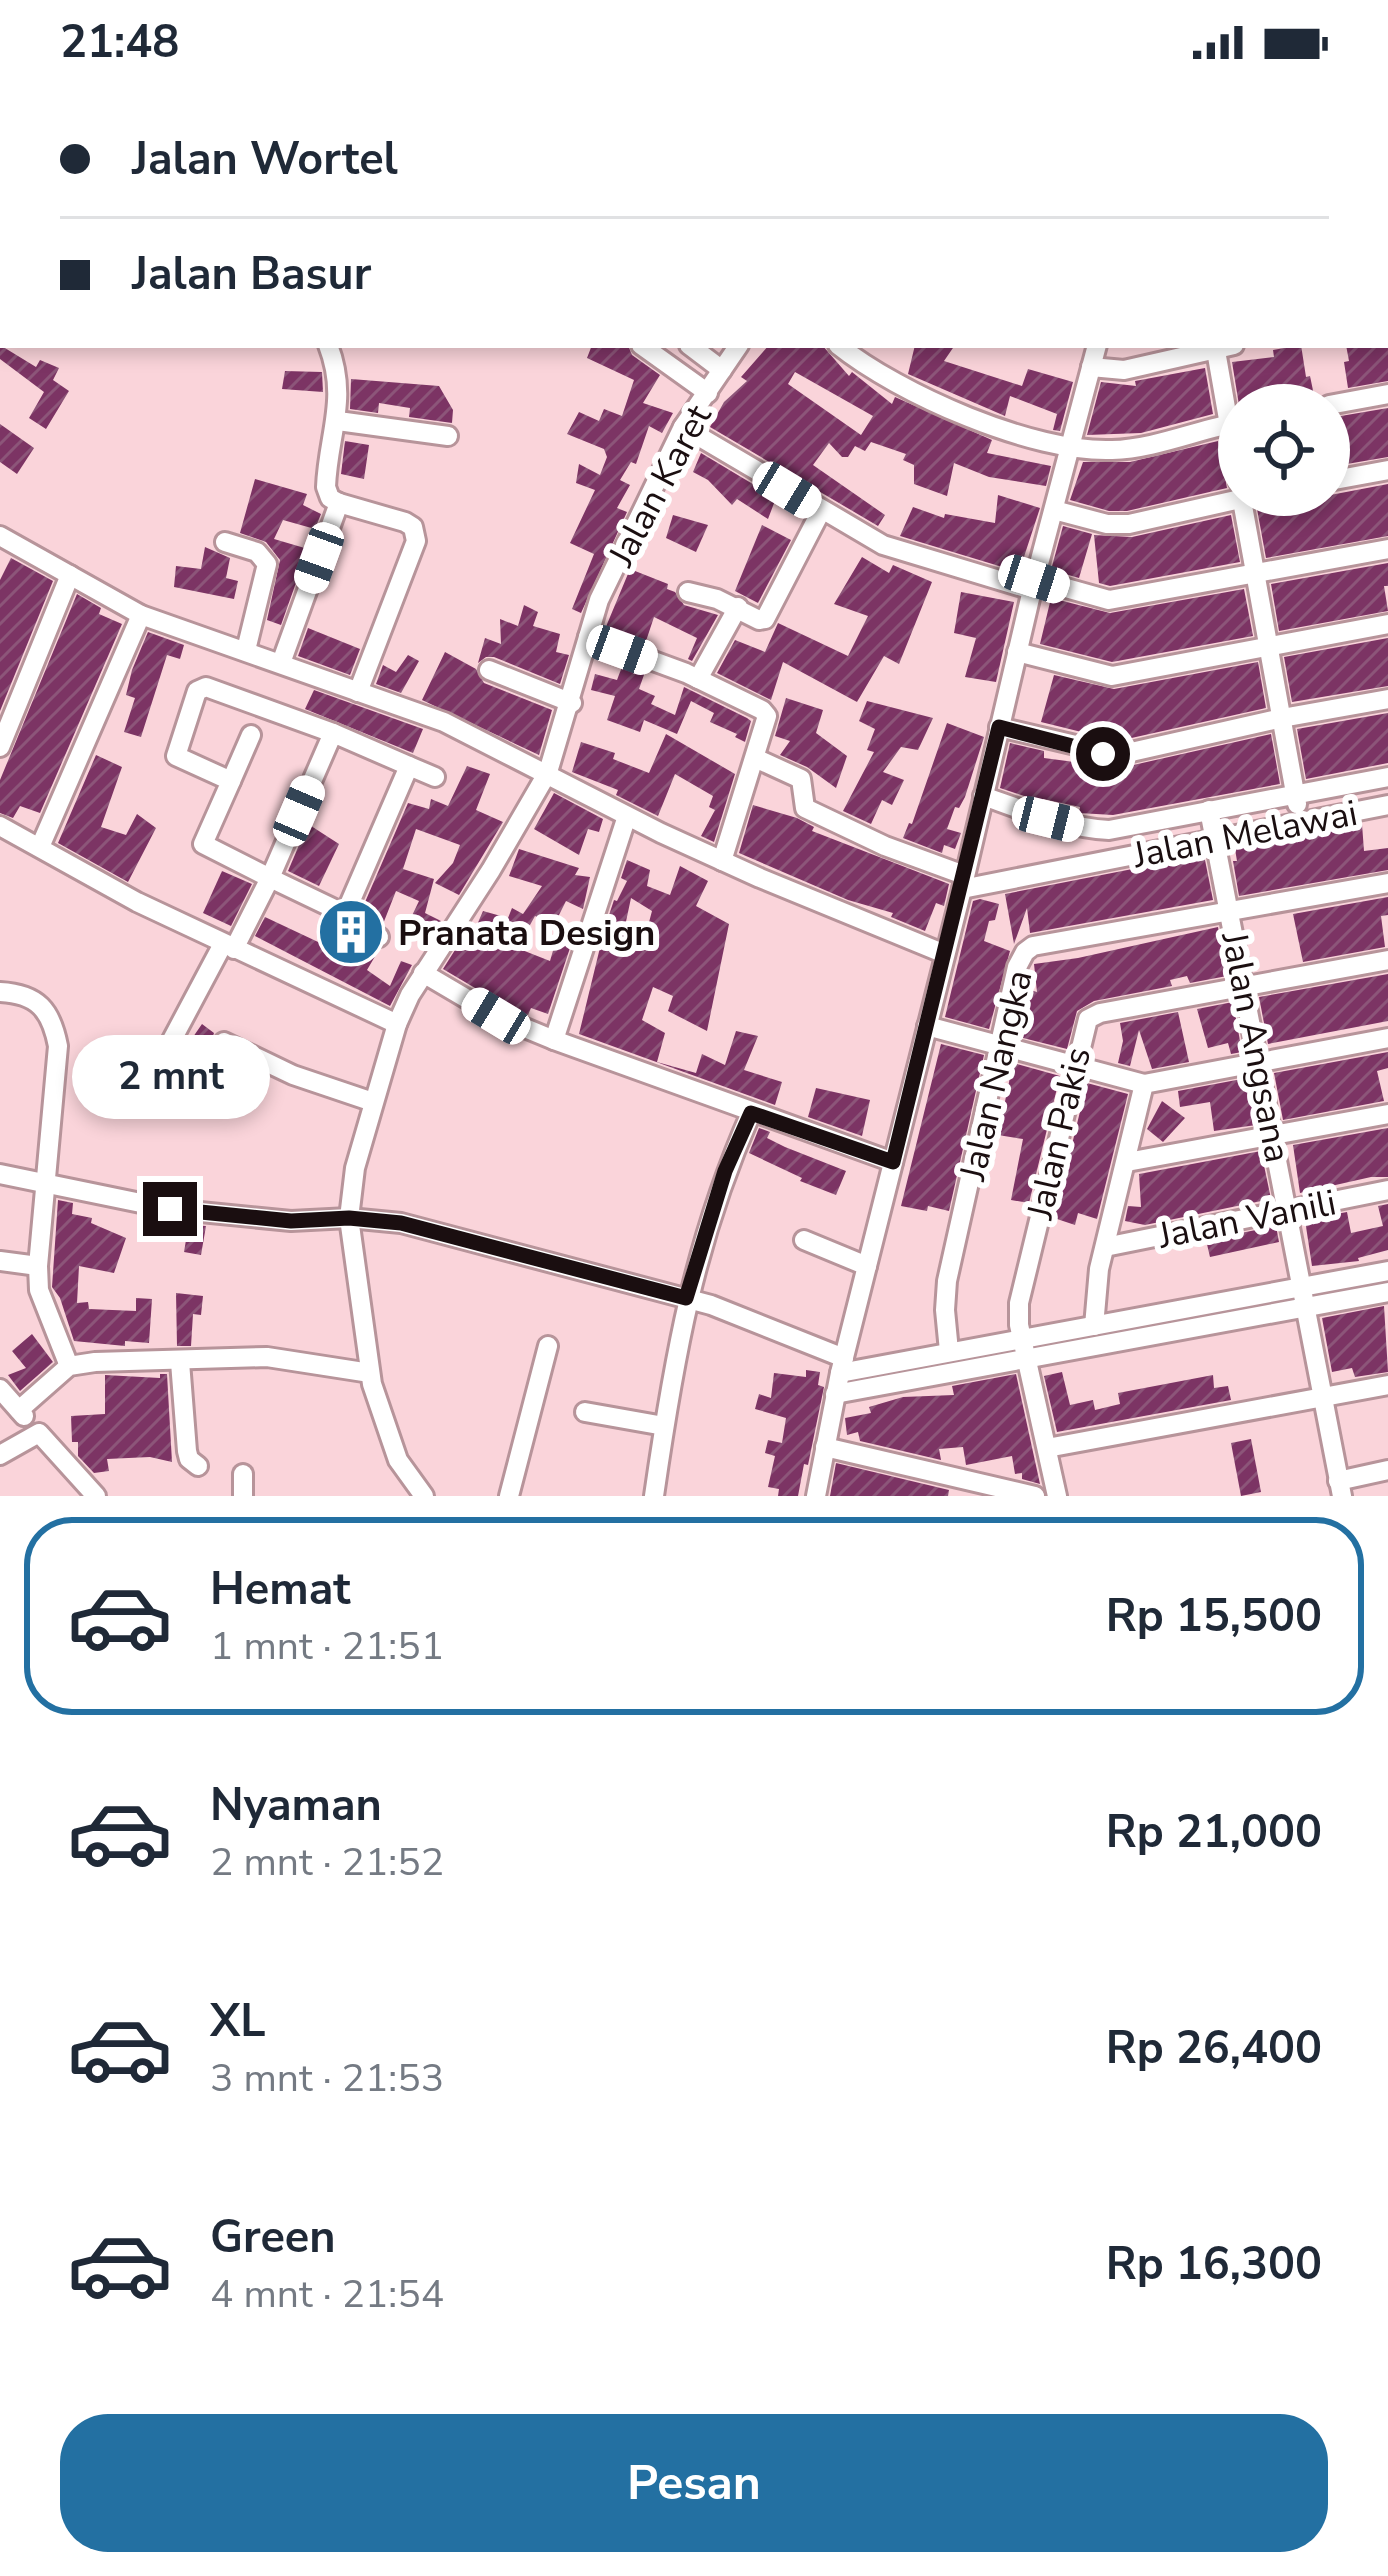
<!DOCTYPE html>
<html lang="id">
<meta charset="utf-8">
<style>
body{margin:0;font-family:"Nunito Sans",sans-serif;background:#f2f2f3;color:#1f2937;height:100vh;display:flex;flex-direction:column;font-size:45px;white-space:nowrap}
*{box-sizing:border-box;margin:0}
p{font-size:39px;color:#747a83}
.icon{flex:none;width:66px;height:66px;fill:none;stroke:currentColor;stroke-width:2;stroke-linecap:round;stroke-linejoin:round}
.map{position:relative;height:1412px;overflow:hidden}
.details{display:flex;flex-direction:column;background:#fff;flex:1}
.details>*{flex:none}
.top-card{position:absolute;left:0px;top:0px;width:1389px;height:264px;box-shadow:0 6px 18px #0003;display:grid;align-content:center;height:264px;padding:0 60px;background:#fff}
.controls{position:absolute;left:1218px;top:300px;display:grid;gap:24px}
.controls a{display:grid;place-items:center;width:132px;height:132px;border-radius:50%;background:#fff;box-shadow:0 6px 18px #0003;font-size:60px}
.end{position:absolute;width:54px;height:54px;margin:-27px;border:15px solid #1a0e10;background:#fff;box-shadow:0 0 0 6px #fff}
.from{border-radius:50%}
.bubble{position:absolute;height:84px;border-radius:42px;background:#fff;box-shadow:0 6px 18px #0003;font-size:39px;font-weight:700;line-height:84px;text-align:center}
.car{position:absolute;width:36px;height:72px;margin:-36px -18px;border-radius:15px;box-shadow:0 0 9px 3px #0007;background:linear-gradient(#fff 24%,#345 0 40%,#fff 0 76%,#345 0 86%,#fff 0)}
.top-card b{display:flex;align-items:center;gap:42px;height:114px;font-size:45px}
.top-card b+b{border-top:3px solid #e0e1e3}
.top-card i{width:30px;height:30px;background:#1f2937}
ul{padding:21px 0 0;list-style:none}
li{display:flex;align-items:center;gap:36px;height:198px;margin:0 24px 18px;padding:0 36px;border:6px solid transparent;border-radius:48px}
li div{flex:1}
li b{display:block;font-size:45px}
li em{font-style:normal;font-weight:700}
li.selected{border-color:#2370a2}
li>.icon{width:108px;height:108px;stroke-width:1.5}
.button{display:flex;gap:24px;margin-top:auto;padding:24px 60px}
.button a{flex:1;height:138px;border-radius:48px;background:#2370a2;color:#fff;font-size:48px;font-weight:700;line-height:138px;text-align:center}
.status{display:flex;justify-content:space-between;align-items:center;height:84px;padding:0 60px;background:#fff;direction:ltr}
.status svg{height:33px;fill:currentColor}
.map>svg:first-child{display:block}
</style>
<div class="status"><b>21:48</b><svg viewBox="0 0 49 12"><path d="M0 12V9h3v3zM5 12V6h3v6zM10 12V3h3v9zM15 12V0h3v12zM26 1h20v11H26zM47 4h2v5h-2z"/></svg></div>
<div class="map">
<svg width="1388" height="1412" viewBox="0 0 1388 1412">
<defs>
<pattern id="building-hatch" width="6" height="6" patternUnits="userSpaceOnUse" patternTransform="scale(3)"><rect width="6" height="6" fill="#7c3464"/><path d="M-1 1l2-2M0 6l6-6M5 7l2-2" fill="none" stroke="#8c5579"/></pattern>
</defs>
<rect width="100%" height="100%" fill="#fad4da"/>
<g fill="url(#building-hatch)" fill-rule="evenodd">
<path d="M0,261L36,283L40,276L59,284L53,296L69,307L46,345L29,334L44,308L0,275Z"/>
<path d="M592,261H628L632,271L660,291L643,319L673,329L662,349L649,342L636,380L631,378L620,396L630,401L617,424L627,428L581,529L572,525L594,470L570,459L595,406L576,399L579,380L600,391L607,373L604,365L567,350L579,328L599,337L604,325L622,332L634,296L587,274Z"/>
<path d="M769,261H822L849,292L852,288L892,320L895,313L992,356L987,369L1051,382L1046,402L989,393L954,379L947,412L914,400V381L903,376L906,370L871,358L865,367L855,362L848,373H842L829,359L813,381L885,431L878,442L710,343L724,318L747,297L741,293ZM795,288L873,332L861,351L788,300Z"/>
<path d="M915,261H955L944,277L1022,302L1028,285L1073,298L1060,347L1053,346L1057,330L1010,312L1005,332L908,290Z"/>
<path d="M1301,261L1306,293L1310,292L1315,316L1291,321H1239L1232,278L1274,273L1273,266Z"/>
<path d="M1346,261H1388V297L1348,304L1344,278L1349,277Z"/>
<path d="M1205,284L1213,330L1141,349L1087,351L1101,298L1136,302L1135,297Z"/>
<path d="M285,287L322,288L323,308L282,305Z"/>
<path d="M351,295L439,302L453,326L452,339L409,333L410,324L379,319L378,329L350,325Z"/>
<path d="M1388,324V373L1329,383V334Z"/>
<path d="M0,340L34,364L17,390L0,378Z"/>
<path d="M345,357L369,361L364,395L341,390Z"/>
<path d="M1218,357L1227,404L1127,427H1109L1070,416L1083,378H1130Z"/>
<path d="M701,369L776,414L768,435L737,415L732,421L708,396L693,388Z"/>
<path d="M255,395L307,410L303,421L321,430L315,445L283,436L274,455L308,465L281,541L267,536L280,476L266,458L240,449Z"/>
<path d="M1388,400V452L1266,474L1257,425Z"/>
<path d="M998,411L1040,424L1019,488L900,452L913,423L944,434L945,430L995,439Z"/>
<path d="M673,431L708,441L696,468L666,454Z"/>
<path d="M1231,431L1240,478L1110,502L1099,499L1094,451L1132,453Z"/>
<path d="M762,441L791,456L758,519L735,507Z"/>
<path d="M1063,442L1092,450L1079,494L1051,486Z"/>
<path d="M205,463L230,474L226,494L238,497L234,515L174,503L176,482L201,485Z"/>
<path d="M862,473L889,489L893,481L932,498L899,580L884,572L857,618L783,578L771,616L717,589L735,556L765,568L778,539L848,572L868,532L834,520Z"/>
<path d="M11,474L53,497L0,627V496Z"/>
<path d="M1388,479V502H1384L1388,527L1279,547L1271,500Z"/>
<path d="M630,485L668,500L667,505L675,508L684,521L718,531L692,577L688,575L697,554L654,533L645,560L605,545Z"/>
<path d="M1244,505L1253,552L1112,578L1040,560L1051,514L1110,529Z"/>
<path d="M961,508L1014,518L996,598L965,593L976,554L954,549Z"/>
<path d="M77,510L101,524L99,530L122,540L40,729L20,722L13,734L0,729V696Z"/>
<path d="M524,521L538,528L533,542L560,550L556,568L569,571L560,600L494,573H486L478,579L485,554L501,560L500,535L518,542Z"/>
<path d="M308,544L360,565L350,591L298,572Z"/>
<path d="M148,548L184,561L180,575L167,571L141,653L124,648L135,614L126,611L132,586Z"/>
<path d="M1388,554V602L1292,618L1284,573Z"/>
<path d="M445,568L476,585L484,599L552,626L539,671L422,616Z"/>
<path d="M408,571L419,577L401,609L376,600L383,581L396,588Z"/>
<path d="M1258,578L1266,624L1118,657L1041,638L1054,591L1114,605Z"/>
<path d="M623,580L645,588L639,605L655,612L651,620L675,631L684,603L747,634L751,637L745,658L735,653L737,650L710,638L714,629L691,617L677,650L644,636L640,648L607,636L615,612L591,606L595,590L617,596Z"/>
<path d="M314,606L423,645L413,669L305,625Z"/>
<path d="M786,614L823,626L816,649L847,672L836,704L807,683L780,671L790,657L775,652Z"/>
<path d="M867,617L933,634L918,666L901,663L883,688L904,696L892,721L882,716L871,740L843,727L874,668L867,666L875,645L859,637Z"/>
<path d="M1388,629V679L1306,695L1297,645Z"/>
<path d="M947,639L984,653L965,713L959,724L955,723L947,745L961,749L955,765L944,761L942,769L903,754L909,739L912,740Z"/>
<path d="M666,650L735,690L714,758L701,752L715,726L709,723L713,712L675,690L658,732L616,711L618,706L572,688L581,658L615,669L613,675L649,689Z"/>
<path d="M1271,650L1280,700L1113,731L1079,729L1080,723L1043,715L1042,718L1000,704L1010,659L1044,667V674L1120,684Z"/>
<path d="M96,671L122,683L101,743L126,751L137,730L156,744L128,798L58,759Z"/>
<path d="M467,682L490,690L476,726L503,738L459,811L435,799L453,779L460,761L416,745L403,785L434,795L425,829L441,837L428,857L406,844L419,817L396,807L383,840L362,825L408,719L429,725L431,715L448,722Z"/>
<path d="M554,709L603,735L599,748L588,745L579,771L534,745Z"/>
<path d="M753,721L797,734L814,743L812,747L949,800L944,822L936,819L925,847L891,833L893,829L848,816L739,769Z"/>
<path d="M308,740L339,760L319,802L288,787Z"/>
<path d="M1362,740L1364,767L1388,764V786L1239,812L1233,777H1237L1235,765Z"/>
<path d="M519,765L579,784L575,791L590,793L583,825L566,817L554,841L535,832L517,864L550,877L559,846L574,852L548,930L531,924L528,931L502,920L443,885L467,847L473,850L483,827L508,834L512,824L523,830L542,802L509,792Z"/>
<path d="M1204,771L1213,816L1030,849L1027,824L1014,860L1005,810Z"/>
<path d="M627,776L650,786L647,802L670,811L680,782L708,797L696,822L729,840L707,947L668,927L673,912L653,903L642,936L665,949L657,978L696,989L702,970L725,981L736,947L758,952L744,986L782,998L775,1021L579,950L605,843L614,816L617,817L627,797L621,794ZM631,814L652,827L644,857L624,847Z"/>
<path d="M222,787L252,800L231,842L203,829Z"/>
<path d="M1388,813V831L1381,832L1385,863L1303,878L1293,830Z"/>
<path d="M980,815L999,820L995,836L989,837L984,857L1010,867L989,945L945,933L973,817Z"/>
<path d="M265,833L333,865L343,845L357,855L354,860L377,869L367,886L390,902L401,877L412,881L390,922L255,852Z"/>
<path d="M1218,843L1227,892L1190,899L1187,892L1170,896L1172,902L1094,917L1077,927L1067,965L1019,953L1030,906L1037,908L1034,880L1078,874Z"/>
<path d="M1388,890V937L1268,960L1259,913Z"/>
<path d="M1233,918L1242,968L1231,970L1228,959L1208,964L1197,925Z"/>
<path d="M1178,928L1189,978L1152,985L1139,946L1130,982L1118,979L1123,957L1120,939Z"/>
<path d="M202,940L214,949L211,958L214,967L229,975L210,1002L175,979Z"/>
<path d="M941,960L984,971L949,1127L928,1122L927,1127L901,1122Z"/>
<path d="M1388,968V984L1377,987L1384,1017L1283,1036L1274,989Z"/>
<path d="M1013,979L1060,992L1029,1119L1011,1116L1023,1055L998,1051Z"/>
<path d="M1247,994L1256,1041L1214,1047L1210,1018L1180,1023L1178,1007Z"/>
<path d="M1087,999L1128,1010L1097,1135L1078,1129L1075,1141L1054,1134Z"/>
<path d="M816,1004L870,1016L862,1052L808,1033Z"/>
<path d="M1162,1017L1185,1034L1163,1058L1147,1045Z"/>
<path d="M759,1044L770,1048L767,1054L785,1063L846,1087L836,1111L800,1097L802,1094L749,1069Z"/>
<path d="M1388,1044V1093H1371L1300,1109L1293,1061Z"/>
<path d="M1261,1067L1271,1115L1145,1141L1125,1137L1128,1122L1141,1123L1139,1090Z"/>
<path d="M58,1116L73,1119L72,1130L92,1134L91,1139L126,1154L114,1189L79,1182L77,1219L88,1218L89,1225L136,1227V1214L152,1215L149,1259L125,1257V1262L74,1257L60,1214L52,1203Z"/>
<path d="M1388,1120V1166L1358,1174L1359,1177L1312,1182L1305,1136L1347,1128L1351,1149L1383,1142L1378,1122Z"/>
<path d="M162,1139L206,1142L201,1171L184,1168L186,1156L161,1154Z"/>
<path d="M1276,1142L1279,1158L1210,1173L1206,1156Z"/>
<path d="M176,1209L203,1212L201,1231L193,1230L191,1262H177Z"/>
<path d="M1384,1222L1388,1288L1355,1293L1352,1284L1332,1288L1322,1234Z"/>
<path d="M32,1250L53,1278L20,1307L8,1291L26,1284L12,1267Z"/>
<path d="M806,1286L820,1288L818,1301L824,1303L808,1381L804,1380L798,1412H778L779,1405L768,1403L775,1372L765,1369L768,1356L782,1359L786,1334L755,1325L759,1310L771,1314L774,1289L806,1293Z"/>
<path d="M1062,1288L1070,1321L1093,1316L1095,1326L1120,1320L1118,1309L1213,1291L1214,1304L1228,1302L1231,1316L1057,1348L1044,1292Z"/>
<path d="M160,1290H167L172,1378L150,1373L107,1375L109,1387L94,1389L78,1372V1358H72L71,1332L105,1330V1291L160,1294Z"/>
<path d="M1016,1290L1040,1400L1022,1395V1389L1015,1390L1012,1372L966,1381L963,1363L939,1365L941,1376L860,1357L858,1348L847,1351L845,1334L871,1329L869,1323L903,1313L954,1311L952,1302Z"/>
<path d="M1251,1355L1261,1408L1241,1412L1231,1359Z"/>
<path d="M836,1379L949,1406L948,1412H830Z"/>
</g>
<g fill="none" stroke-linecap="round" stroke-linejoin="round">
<g stroke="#b7949a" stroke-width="24">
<g id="minor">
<path d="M650,0L654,3"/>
<path d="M957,0L962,3"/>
<path d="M1142,0L1147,3"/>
<path d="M1292,0L1296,3"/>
<path d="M1326,0L1330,3"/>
<path d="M239,3L240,0"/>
<path d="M376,3L377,0"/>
<path d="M917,3L918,0"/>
<path d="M1162,3L1163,0"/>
<path d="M1386,43L1388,45"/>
<path d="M1386,67L1388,68"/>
<path d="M1386,232H1388"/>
<path d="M328,261C349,315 328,350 326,403L330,414L339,419"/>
<path d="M641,261L708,309"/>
<path d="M689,261L722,286"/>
<path d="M838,261C899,310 1033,369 1112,366C1154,365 1197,346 1239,338"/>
<path d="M1215,261L1239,398"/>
<path d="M1091,283L1124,286L1234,261"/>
<path d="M1329,321L1388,310"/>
<path d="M338,337L448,352"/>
<path d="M683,343L883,461L1032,506"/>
<path d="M1329,397L1388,386"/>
<path d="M1241,411L1297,720"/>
<path d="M339,419L405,438L413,443L416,457L358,608"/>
<path d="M1054,426L1107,440H1129L1258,411"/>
<path d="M0,452L141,531L444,638L661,749L760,794L945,870"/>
<path d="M225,458L257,468L267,480L246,566"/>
<path d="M1034,495L1109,516L1388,465"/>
<path d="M688,508L717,515L759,536L765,535L821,427"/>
<path d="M588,553L686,589L762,626L767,632L722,777"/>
<path d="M1017,568L1112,592L1388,540"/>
<path d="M281,579L339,419"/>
<path d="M489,586L572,619"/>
<path d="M698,595L738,523"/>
<path d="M999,643L1118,671L1282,634L1388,615"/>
<path d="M333,649L409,682L345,830L270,794Z"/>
<path d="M0,663L70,491"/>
<path d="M755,674L801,695L805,724L885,762L964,791"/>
<path d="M409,682L435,693"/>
<path d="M231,697L251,651"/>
<path d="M983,712C1024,726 1065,744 1109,746L1388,693"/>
<path d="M1209,726L1342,1412"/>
<path d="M0,742L137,818L397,940"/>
<path d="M40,763L141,531"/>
<path d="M962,805L1388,721"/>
<path d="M345,830L379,853"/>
<path d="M234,865L270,794L203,760L231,697L176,672L197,607L206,603L333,649"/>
<path d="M423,889L496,932L554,956L893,1078"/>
<path d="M0,908C38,910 51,926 58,962L38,1182L39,1206L69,1282"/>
<path d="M927,942L1144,1000"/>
<path d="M554,956L627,732"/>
<path d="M224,958L293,991L373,1018"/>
<path d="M165,969L223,860"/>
<path d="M1127,1078L1388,1030"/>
<path d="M0,1090L170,1125L291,1137L349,1134L401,1139L711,1221L844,1274"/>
<path d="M804,1156L867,1182"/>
<path d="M1105,1163L1388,1106"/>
<path d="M0,1177L38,1182"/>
<path d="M1094,1242L1099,1185L1144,1000L1388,954"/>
<path d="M949,1267L945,1226L947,1197L1017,883L1025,868L1033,862L1388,799"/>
<path d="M180,1278L187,1367L189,1375L198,1382"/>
<path d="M840,1289L1388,1187"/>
<path d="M0,1305L24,1332"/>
<path d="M835,1310L1388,1208"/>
<path d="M19,1326L69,1282L95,1278L267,1273L370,1289"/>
<path d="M585,1328L664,1342"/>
<path d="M825,1363L1035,1412"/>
<path d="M1047,1364L1388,1301"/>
<path d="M0,1371L39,1349L96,1412"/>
<path d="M243,1390V1412"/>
<path d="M1338,1397L1388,1386"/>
<path d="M424,1412L398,1376L372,1300L349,1134L355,1084L397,940L410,911L491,786L548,688L599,516L683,343L739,261"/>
<path d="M509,1412L548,1262"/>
<path d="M654,1412C674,1273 694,1158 751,1029"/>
<path d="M816,1412L840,1289L962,805L1032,506L1097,261"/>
<path d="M1057,1412L1019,1241V1219L1088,935L1100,929L1388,876"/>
</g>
</g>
<g stroke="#9a4538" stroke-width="33">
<g id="highway">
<path d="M136,3L138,0"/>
<path d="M0,219L3,215"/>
</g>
</g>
<use href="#minor" stroke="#fff" stroke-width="18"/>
<use href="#highway" stroke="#df624d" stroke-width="27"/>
</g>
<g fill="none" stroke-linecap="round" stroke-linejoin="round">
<path stroke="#1a0e10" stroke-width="15" d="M170,1125L291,1137L349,1134L401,1139L686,1214L725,1087L751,1029L893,1078L999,643L1103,670"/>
</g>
<defs>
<g id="building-disc" transform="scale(3.45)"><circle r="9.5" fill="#2370a2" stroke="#fff"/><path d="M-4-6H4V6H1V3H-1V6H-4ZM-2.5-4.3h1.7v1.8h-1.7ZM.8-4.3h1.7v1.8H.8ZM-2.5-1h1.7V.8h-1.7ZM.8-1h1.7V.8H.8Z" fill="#fff"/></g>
</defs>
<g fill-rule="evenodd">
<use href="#building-disc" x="351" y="848"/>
</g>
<g text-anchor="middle" stroke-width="12" stroke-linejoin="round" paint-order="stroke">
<g font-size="36" fill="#1a0e10" stroke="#fff">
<text transform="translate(659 401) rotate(-62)" y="13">Jalan Karet</text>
<text transform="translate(1245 749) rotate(-11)" y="13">Jalan Melawai</text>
<text transform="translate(1257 963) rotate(79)" y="13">Jalan Angsana</text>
<text transform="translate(995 991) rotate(-77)" y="13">Jalan Nangka</text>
<text transform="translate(1058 1049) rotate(-77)" y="13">Jalan Pakis</text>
<text transform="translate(1247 1134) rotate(-11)" y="13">Jalan Vanili</text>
</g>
<g font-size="36" font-weight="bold" fill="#1a0e10" stroke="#fff" text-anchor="start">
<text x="398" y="861">Pranata Design</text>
</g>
</g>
</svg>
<div class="controls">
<a><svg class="icon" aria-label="locate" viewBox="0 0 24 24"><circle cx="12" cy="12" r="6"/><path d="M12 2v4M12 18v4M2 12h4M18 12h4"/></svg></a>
</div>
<i class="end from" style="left:1103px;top:670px"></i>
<i class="end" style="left:170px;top:1125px"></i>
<div class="bubble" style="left:72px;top:951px;width:198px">2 mnt</div>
<i class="car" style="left:787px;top:406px;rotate:121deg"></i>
<i class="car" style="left:319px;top:474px;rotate:200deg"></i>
<i class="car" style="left:1034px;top:495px;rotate:108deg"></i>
<i class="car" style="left:622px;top:566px;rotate:110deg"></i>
<i class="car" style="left:299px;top:727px;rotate:23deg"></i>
<i class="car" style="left:1048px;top:735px;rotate:104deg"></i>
<i class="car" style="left:496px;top:932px;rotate:301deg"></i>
<div class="top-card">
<b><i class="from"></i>Jalan Wortel</b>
<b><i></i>Jalan Basur</b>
</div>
</div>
<section class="details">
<ul>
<li class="selected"><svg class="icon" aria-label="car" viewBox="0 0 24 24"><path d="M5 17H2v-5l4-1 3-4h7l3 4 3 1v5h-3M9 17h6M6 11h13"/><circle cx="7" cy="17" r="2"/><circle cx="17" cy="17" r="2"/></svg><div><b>Hemat</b><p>1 mnt · 21:51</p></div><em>Rp 15,500</em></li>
<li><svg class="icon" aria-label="car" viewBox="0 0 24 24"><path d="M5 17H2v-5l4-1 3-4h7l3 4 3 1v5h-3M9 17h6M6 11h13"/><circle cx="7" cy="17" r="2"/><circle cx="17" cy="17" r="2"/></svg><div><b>Nyaman</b><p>2 mnt · 21:52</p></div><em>Rp 21,000</em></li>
<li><svg class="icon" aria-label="car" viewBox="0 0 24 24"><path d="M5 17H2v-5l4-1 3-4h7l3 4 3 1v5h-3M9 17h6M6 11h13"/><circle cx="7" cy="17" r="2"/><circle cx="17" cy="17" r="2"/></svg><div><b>XL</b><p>3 mnt · 21:53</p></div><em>Rp 26,400</em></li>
<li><svg class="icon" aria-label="car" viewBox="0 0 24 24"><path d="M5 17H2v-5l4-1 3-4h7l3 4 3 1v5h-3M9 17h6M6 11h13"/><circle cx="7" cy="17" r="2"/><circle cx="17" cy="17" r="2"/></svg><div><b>Green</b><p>4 mnt · 21:54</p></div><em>Rp 16,300</em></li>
</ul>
<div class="button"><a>Pesan</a></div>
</section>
